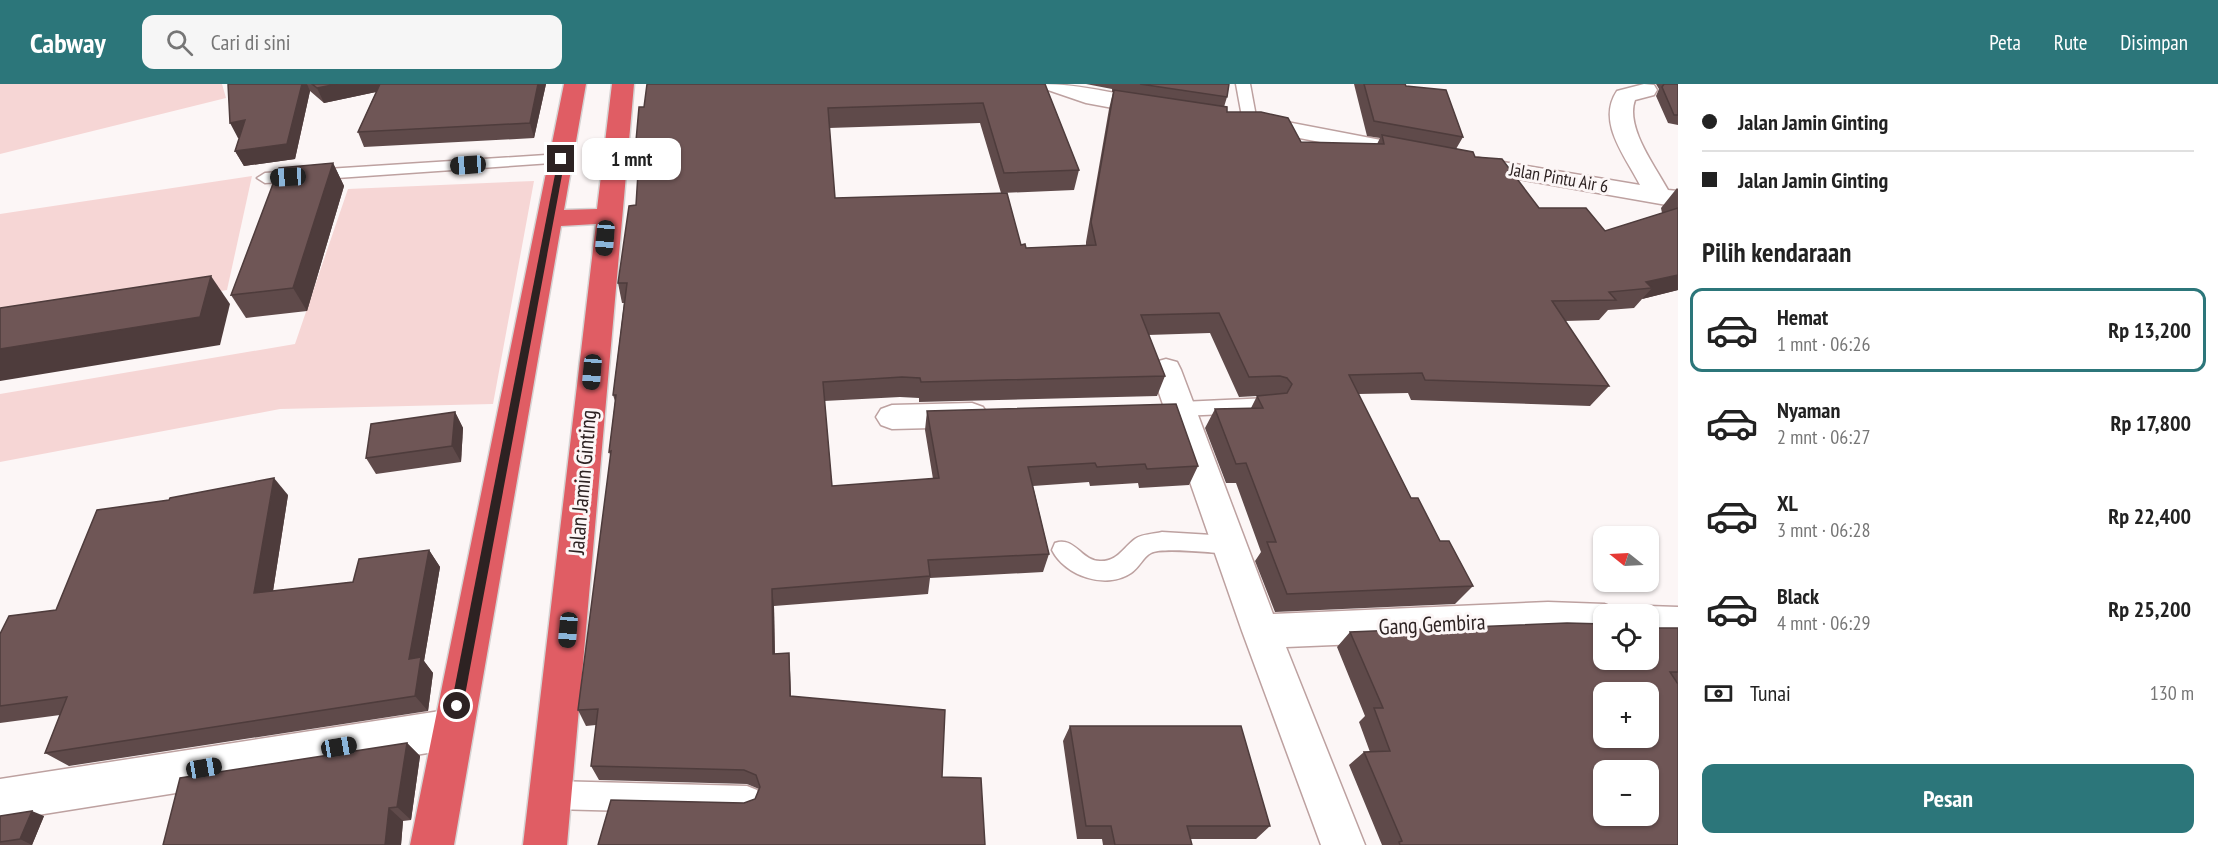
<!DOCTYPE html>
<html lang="id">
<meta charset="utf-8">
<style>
body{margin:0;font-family:"PT Sans Narrow",sans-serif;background:#f6f6f6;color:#222;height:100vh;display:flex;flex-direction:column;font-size:22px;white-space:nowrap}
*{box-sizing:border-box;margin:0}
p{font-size:20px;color:#767676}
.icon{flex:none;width:33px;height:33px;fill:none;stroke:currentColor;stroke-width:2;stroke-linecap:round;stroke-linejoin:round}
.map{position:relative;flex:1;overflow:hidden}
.sheet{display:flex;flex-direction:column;background:#fff;width:540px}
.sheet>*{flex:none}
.banner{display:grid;align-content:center;height:132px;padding:0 24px;background:#fff}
.needle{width:39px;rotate:288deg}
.buttons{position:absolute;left:1593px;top:442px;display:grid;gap:12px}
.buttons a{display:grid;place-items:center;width:66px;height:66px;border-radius:12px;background:#fff;box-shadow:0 2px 4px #0004;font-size:30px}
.end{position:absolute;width:27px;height:27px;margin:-14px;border:8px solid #2d2222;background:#fff;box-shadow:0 0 0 3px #fff}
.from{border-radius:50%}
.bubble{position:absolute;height:42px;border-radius:12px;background:#fff;box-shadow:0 2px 4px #0004;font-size:20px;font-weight:700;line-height:42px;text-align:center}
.car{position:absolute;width:18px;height:36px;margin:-18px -9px;border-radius:8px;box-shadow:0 0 4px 2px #0007;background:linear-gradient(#222 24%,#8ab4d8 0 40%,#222 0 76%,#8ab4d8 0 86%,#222 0)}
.banner b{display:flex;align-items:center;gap:21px;height:57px;font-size:22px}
.banner b+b{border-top:2px solid #e0e0e0}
.banner i{width:15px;height:15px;background:#222}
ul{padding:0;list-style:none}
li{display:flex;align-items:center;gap:18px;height:84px;margin:0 12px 9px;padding:0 12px;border:3px solid transparent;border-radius:12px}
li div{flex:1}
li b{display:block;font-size:22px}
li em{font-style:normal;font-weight:700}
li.on{border-color:#2c767a}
li>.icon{width:54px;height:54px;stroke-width:1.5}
h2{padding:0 24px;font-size:27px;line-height:72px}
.pay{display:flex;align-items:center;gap:15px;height:66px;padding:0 24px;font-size:22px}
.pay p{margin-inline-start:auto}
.primary-button{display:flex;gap:12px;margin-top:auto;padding:12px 24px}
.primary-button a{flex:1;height:69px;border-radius:12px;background:#2c767a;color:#fff;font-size:24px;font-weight:700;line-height:69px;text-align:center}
header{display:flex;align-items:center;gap:36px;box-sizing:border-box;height:84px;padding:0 30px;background:#2c767a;color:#fff}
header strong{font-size:28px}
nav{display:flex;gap:33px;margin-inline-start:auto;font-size:21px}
.search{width:420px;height:54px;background:#f6f6f6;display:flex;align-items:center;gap:15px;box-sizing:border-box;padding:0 21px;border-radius:12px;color:#767676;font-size:22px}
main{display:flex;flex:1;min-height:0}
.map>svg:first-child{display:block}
</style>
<header>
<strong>Cabway</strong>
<div class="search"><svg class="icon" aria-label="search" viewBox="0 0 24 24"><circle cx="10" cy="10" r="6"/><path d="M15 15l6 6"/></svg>Cari di sini</div>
<nav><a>Peta</a><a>Rute</a><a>Disimpan</a></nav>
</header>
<main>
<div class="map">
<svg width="1678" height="761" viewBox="0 0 1678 761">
<rect width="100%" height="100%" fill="#fcf6f6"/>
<g fill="#f6d6d5">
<path d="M0,0H222L226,14L0,70Z"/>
<path d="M252,92L227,206L0,244V130Z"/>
<path d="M534,97L493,320L280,325L0,378V310L295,260L348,105Z"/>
</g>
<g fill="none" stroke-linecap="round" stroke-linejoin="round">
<g stroke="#bda1a0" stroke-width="3">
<g id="lane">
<path d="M1236,0H1250L1257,38L1255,41L1250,42L1243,38Z"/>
<path d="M561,70L566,72L569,75L566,78L265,99L257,94L265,89Z"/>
<path d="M1269,314L1276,316L1279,321L1276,326L1269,328L1181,332L1174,330L1171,325L1174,320L1181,318Z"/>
<path d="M1162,448L1229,452L1237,454L1240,461L1237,468L1229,470C1214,469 1162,463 1151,469C1143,473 1139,484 1131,489C1106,506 1065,492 1052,466L1055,459C1075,452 1081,477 1100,477C1117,478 1123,464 1135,455C1142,450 1153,450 1162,448Z"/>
<path d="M552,697L747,702L757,706L761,716L757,726L747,730L552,725L542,721L538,711L542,701Z"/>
</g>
</g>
<g stroke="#bda1a0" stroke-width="3">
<g id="street">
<path d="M1042,0C1079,0 1127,11 1164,20L1167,25L1164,30L1156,32L1086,19L1045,5Z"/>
<path d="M1644,0L1654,1L1657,6L1654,11L1635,16C1625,43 1655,82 1668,106L1678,107V123L1467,86L1458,84L1455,79L1458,74L1467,72L1640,101C1626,73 1596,38 1617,7Z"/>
<path d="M1251,31L1407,61L1415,63L1419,68L1415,73L1407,75L1243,43L1240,38L1243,33Z"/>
<path d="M1166,275L1177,278L1181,286L1273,530L1548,518L1604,520L1617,525L1620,531H1604V554L1548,552L1286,563L1365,761H1321L1242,547L1151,286L1155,278Z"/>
<path d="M972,319L983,323L988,331L983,339L972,343L892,345L881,341L876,333L881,325L892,321Z"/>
<path d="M1648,522L1678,523V557L1648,556V531H1633L1635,527Z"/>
<path d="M453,625L467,631L473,645L467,659L453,665L0,737V695Z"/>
</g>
</g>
<g stroke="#d5d3d3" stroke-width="3">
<path id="highway" d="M564,0H586L564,126L597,125L612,0H634L567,761H523L596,140L561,142L454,761H410Z"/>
</g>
<use href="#lane" fill="#fff" fill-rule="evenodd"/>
<use href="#street" fill="#fff" fill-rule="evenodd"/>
<use href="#highway" fill="#e05d64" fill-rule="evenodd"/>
</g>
<g fill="#5f4a4a">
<path d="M230,0H546L534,54L364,63L358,48L376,8L324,19L310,7L295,75L244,82L235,67L239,54H238Z"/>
<path d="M1045,0L1079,86L1074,106L1001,109L980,39L829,44L835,114L1021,161L1026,164L1086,161V158L1109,25L1113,8H1112V5L1086,0H1229L1227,13L1224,23L1227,28L1301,58L1377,60L1380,54L1367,52L1354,0H1405L1406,2L1463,53L1456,65L1475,73L1539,124L1605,147L1662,129L1661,124L1677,104L1678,105V206L1642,215L1634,224L1608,226L1599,236L1565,237L1609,302L1590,322L1411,316L1408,309L1358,310L1411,414L1440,457L1473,502L1455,520L1275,528L1255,477L1261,468L1236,399H1226L1205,344L1215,325L1251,324L1257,312L1239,313L1210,249L1148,251L1165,292L1157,312L919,318V314L900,313L824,317L832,402L933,395L925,346L927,327L1198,382L1189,401L1139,404L1138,399L1090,402L1089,398L1033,402L1049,470L1043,488L930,494L928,510L774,522L775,570L790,586L791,612L942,693L744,719L755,715L759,705L747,700L599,696L591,682L596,641L586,642L578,626L611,373L609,368L615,317L613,311L624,219H622L618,199L636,121L639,75L636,57L644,23Z"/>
<path d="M1656,0H1678V41L1668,39L1656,12L1659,5Z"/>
<path d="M333,79L344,102L307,227L246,234L231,211Z"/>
<path d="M455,328L463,344L461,378L376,390L366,374Z"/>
<path d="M288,411L273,507L353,498L429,466L440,483L424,577L433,589L428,627L69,682L45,669L60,631L0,639V550L56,526Z"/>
<path d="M1678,544V761H1382L1349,681L1364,668H1370L1359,638L1365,632L1337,563L1350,548L1604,576Z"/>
<path d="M1070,642L1270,742L1256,755H1190L1192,761H1103L1102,755H1077L1063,657Z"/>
<path d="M407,659L420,672L411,736L403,737L401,761H163Z"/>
<path d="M0,732H44L32,761H0Z"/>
</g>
<g fill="#4e3c3c">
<path d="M302,0H307L310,7L295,75L244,82L235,67Z"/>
<path d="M337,0H388L390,5L324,19L317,4Z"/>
<path d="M538,0H546L534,54L530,39Z"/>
<path d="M245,36L253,51L238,54L230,39Z"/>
<path d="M333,79L344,102L307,227L293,204Z"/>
<path d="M1678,191V206L1642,215L1652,204L1646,198Z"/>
<path d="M211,192L230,220L220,261L0,297V265Z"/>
<path d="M455,328L463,344L461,378L452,362Z"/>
<path d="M274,394L288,411L270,526L254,509Z"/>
<path d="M429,466L440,483L424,577L433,589L428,627L415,612L409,575Z"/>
<path d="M772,505L774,522L775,587L773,570Z"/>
<path d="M789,569L790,586L791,628L790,612Z"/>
<path d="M407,659L420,672L411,736L397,723Z"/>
<path d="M389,724L403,737L401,761H385Z"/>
<path d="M32,727L44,732L32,761L20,755Z"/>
</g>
<g fill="#6f5656" stroke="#4e3c3c" stroke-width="1.5" fill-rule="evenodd">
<path d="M228,0H302L287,60L235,67L245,36L230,39Z"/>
<path d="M312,0H337L317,4Z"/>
<path d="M380,0H538L530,39L358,48Z"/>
<path d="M647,0H1045L1079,86L1004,89L983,19L828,24L835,114L1007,109L1021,161L1025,160L1026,164L1096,161L1091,138L1114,6L1227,23V28H1261L1288,34L1301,58L1384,60L1382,51L1473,68L1475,73L1502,75L1539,124H1586L1605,147L1678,124V191L1646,198L1652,204L1609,208L1616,216L1552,217L1609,302L1425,296L1422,289L1349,291L1411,414H1418L1440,457H1449L1473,502L1287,510L1267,458H1276L1246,379L1236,380L1215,325L1263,324L1257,312L1287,309L1292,300L1287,294L1280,292L1249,293L1219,229L1141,231L1165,292L921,298L920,294L902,293L823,298L832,402L939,394L927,327L1176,320L1198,382L1147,385L1145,380L1097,383L1095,379L1028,383L1049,470L928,476L930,492L772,505L773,570L789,569L790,612L945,626L942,693L981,694L985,761H598L611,716L744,719L755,715L760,703L756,691L744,686L591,682L598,625L578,626L611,367L609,368L616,311H613L627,199H618L629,122L636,121L640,57H636L639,23H644Z"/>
<path d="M1140,0H1229L1227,13Z"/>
<path d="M1364,0H1405L1406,2L1446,6L1463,53L1374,37Z"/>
<path d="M1664,0H1678V31H1674L1662,3Z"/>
<path d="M333,79L293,204L231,211L279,84Z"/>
<path d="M211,192L200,233L0,265V224Z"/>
<path d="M455,328L452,362L366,374L371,340Z"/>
<path d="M274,394L254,509L353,498L359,475L429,466L409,575L421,573L415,612L45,669L67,613L0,622V550L9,532L56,526L97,426L169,416L170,414Z"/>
<path d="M1567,539L1604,540V576H1648V544H1678V588H1670L1678,600V761H1400L1399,758L1402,757L1364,668L1390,667L1374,624H1383L1350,548ZM1604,609H1648V654H1604ZM1604,687H1648V732H1604Z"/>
<path d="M1070,642H1241L1270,742H1187L1192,761H1115L1111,742H1086Z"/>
<path d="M407,659L397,723L389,724L385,761H163L180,694Z"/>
<path d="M32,727L20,755L0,758V732Z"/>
</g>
<path fill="#2d2222" d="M561,73L565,75L463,622L457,628L451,622L558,75Z"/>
<g text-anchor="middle" stroke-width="6" stroke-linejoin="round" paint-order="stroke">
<g font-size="18" fill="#2d2222" stroke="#fcf6f6">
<text transform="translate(1559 94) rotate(10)" y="6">Jalan Pintu Air 6</text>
</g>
<g font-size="22" fill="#2d2222" stroke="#fcf6f6">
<text transform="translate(582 398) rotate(-85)" y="8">Jalan Jamin Ginting</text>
<text transform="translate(1432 540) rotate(-3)" y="8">Gang Gembira</text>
</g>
</g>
</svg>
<div class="buttons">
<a><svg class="needle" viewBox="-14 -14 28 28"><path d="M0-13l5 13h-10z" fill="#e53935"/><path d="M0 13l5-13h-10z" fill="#767676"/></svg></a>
<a><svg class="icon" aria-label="locate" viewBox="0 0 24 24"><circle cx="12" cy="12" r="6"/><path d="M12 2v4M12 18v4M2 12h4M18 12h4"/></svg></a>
<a>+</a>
<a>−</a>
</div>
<i class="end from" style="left:457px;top:622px"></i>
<i class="end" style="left:561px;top:75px"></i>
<div class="bubble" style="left:582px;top:54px;width:99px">1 mnt</div>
<i class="car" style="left:468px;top:81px;rotate:266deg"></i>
<i class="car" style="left:288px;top:93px;rotate:267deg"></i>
<i class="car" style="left:605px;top:154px;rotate:185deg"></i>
<i class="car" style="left:592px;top:288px;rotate:185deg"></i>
<i class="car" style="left:568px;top:546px;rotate:185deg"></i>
<i class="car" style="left:339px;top:663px;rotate:81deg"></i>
<i class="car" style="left:204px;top:684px;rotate:81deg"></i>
</div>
<section class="sheet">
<div class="banner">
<b><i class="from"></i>Jalan Jamin Ginting</b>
<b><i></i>Jalan Jamin Ginting</b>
</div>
<h2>Pilih kendaraan</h2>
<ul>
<li class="on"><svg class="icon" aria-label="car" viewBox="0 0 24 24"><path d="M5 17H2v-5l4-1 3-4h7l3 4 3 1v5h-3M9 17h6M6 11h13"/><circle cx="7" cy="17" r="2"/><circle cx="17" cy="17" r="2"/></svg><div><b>Hemat</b><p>1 mnt · 06:26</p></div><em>Rp 13,200</em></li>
<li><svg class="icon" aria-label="car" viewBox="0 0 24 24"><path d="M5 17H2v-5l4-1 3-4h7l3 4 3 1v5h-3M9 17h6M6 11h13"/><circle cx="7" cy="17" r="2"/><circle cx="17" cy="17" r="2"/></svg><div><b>Nyaman</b><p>2 mnt · 06:27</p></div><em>Rp 17,800</em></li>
<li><svg class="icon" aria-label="car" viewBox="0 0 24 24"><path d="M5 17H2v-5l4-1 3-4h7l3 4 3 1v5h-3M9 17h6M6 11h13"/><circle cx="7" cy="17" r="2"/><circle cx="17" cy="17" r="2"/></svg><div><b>XL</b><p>3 mnt · 06:28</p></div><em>Rp 22,400</em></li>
<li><svg class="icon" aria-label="car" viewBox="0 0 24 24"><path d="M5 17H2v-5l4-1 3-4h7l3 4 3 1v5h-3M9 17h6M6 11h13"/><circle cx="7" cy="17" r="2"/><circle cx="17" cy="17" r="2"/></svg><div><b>Black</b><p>4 mnt · 06:29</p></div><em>Rp 25,200</em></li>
</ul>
<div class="pay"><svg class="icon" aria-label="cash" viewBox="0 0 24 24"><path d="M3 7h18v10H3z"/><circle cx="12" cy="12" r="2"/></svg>Tunai<p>130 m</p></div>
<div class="primary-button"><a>Pesan</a></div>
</section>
</main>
